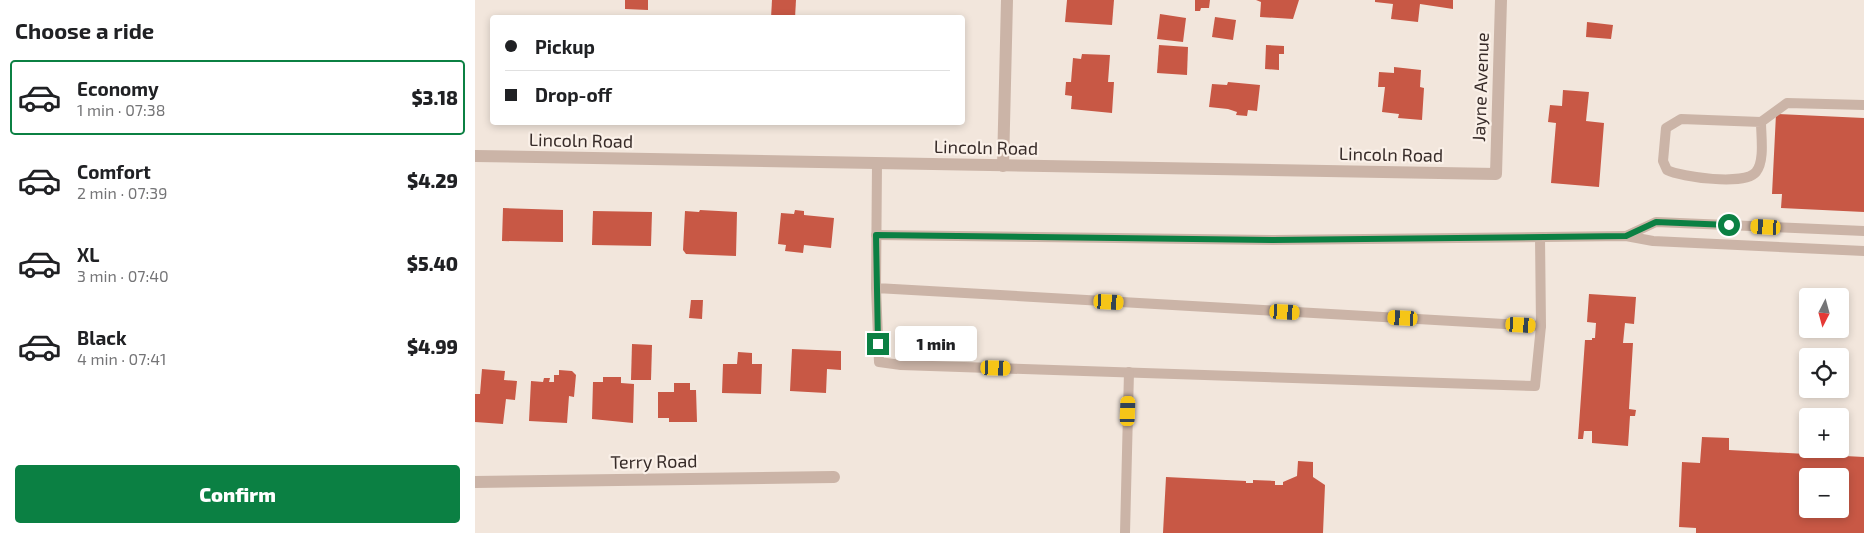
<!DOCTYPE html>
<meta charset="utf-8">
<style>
body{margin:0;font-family:"Exo 2",sans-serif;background:#f2f2f2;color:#202124;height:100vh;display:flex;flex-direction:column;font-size:19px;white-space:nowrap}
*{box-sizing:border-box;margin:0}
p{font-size:16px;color:#757577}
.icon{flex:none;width:28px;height:28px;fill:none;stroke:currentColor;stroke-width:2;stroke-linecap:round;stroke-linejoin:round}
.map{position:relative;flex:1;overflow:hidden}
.drawer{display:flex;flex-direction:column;background:#fff;width:475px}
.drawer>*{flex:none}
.hud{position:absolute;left:15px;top:15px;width:475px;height:110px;border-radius:5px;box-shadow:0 2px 8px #0003;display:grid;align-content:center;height:110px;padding:0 15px;background:#fff}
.needle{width:32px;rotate:186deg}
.fabs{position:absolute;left:1324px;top:288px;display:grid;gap:10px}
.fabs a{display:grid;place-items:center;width:50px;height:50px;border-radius:5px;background:#fff;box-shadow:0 2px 8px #0003;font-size:25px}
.end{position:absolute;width:22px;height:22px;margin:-11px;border:6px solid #0b8043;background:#fff;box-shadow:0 0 0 2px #fff}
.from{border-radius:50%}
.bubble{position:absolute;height:35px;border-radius:5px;background:#fff;box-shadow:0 2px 8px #0003;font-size:16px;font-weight:800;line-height:35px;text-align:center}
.car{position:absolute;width:15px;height:30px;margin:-15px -8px;border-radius:6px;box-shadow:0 0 4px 1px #0007;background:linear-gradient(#f5c518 24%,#345 0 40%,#f5c518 0 76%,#345 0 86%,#f5c518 0)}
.hud b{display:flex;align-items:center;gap:18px;height:48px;font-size:19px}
.hud b+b{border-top:1px solid #e0e0e0}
.hud i{width:12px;height:12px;background:#202124}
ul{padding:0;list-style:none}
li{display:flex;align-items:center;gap:15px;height:75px;margin:0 10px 8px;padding:0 5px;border:2px solid transparent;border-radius:5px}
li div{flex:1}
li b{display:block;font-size:19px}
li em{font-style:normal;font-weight:800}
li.current{border-color:#0b8043}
li>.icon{width:45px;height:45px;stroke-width:1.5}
h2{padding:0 15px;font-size:22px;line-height:60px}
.primary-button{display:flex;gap:10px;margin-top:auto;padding:10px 15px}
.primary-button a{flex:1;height:58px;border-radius:5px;background:#0b8043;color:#fff;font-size:20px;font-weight:800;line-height:58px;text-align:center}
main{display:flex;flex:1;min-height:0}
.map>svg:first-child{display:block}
</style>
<main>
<section class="drawer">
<h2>Choose a ride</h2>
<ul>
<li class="current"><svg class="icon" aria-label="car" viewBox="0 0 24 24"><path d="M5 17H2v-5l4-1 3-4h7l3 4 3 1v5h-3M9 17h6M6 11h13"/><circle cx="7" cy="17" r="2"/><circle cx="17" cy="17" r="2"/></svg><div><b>Economy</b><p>1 min · 07:38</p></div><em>$3.18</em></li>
<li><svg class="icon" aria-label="car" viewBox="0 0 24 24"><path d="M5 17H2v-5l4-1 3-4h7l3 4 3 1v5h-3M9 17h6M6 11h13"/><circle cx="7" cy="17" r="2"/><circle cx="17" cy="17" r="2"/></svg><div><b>Comfort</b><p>2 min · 07:39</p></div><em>$4.29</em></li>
<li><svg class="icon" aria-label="car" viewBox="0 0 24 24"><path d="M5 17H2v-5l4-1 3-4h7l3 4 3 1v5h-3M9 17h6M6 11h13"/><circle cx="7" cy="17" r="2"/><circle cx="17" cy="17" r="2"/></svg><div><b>XL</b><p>3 min · 07:40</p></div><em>$5.40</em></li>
<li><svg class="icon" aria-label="car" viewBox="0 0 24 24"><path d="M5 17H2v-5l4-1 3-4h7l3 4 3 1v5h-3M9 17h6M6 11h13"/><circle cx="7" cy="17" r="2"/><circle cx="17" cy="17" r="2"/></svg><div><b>Black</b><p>4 min · 07:41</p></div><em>$4.99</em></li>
</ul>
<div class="primary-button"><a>Confirm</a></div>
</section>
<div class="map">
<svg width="1389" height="533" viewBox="0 0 1389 533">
<rect width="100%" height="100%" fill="#f2e6dc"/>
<g fill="#c85845" fill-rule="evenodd">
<path d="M150,0H173V10L150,9Z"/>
<path d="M297,0H321L320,18H296Z"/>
<path d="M592,0H639L637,25L590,22Z"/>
<path d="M720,0H735L734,8H726L725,11H720Z"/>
<path d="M781,0H824L818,19L785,17L786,2Z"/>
<path d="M900,0H978V9L945,4L943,22L916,19L918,4L900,2Z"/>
<path d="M685,14L711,18L708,42L682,39Z"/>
<path d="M740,17L761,20L758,40L737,37Z"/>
<path d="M1112,22L1138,25L1136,39L1111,37Z"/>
<path d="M684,45L713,47L712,75L682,73Z"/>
<path d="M791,45L809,46V54H804V70L790,69Z"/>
<path d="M607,54L635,55L633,82H639L637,113L596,109L597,96L590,95L591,82H596L598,58L606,59Z"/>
<path d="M919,67L946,70L945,87L949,88L947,120L923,118L924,114L907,112L910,87H903L904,72L919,73Z"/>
<path d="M753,82L785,85L782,111L773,110L772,116L761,115L762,112L753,109L734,107L737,84L752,85Z"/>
<path d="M1088,90L1114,92L1111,121L1129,123L1124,187L1076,183L1081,123L1073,122L1075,105L1087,106Z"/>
<path d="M1301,114L1389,118V212L1306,208L1307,194H1297Z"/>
<path d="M28,208L88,210V242L27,241Z"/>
<path d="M225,210L262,212L261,256L211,254L208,250L210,211L224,212Z"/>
<path d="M320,210L329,211V215L359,218L356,248L329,245L328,253L310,251L311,245L303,244L306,213L319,214Z"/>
<path d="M118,211L177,212L176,246L117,245Z"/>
<path d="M1114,294L1161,297L1159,324L1150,323L1148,343H1158L1154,409L1161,410L1160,416H1155L1153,446L1117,443V431H1109L1108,439H1103L1110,340H1117V338H1120L1121,323L1112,322Z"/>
<path d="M216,300H228L227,319L214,318Z"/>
<path d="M157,344L177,345L176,380H156Z"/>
<path d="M317,349L366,351V370L352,369L351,393L315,391Z"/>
<path d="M263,352L277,353V364H287L286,394L247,393L248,364H262Z"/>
<path d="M7,369L30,371L29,380L42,381L40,400L31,399L28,424L0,422V394H5Z"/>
<path d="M84,370L97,371L101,375L99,397L94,396L92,423L54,421L56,381L68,382L69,378H75L74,382H79V375H84Z"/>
<path d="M128,377H146V383L159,384L158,423L117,419L118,382H128Z"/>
<path d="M199,383H215V390H221L222,422H194V418H183V392H199Z"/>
<path d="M1227,437L1254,438V450L1389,457V533H1221V528L1204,527L1207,462L1225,463ZM1332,476H1365V509H1332Z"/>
<path d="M823,461L838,462V477L850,485L848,533H688L691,477L771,481V483H778V480L800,481V485H808V482L822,476Z"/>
</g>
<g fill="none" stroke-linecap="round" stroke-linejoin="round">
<g stroke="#cbb4a7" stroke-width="10">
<path d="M1286,122C1286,136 1290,161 1281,172C1270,186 1206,177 1192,170L1188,161L1191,128L1206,119L1286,122L1312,103L1389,105"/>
<path d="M401,235L798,240L1151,236L1178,241L1389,251"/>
<path d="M1151,236L1181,222L1389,231"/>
<path d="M1065,237L1066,326"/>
<path d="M401,288L404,362L426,365L1060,386L1066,326L401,288L402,163"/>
<path d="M650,533L654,372"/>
</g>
<g stroke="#cbb4a7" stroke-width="12">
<path d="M0,156L1021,174L1026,0"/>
<path d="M528,166L532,0"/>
<path d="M0,482L359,477"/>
</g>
</g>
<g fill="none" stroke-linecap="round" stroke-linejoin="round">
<path stroke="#0b8043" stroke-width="6" d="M403,344L401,235L798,240L1151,236L1181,222L1254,225"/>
</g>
<g text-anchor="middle" stroke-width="4.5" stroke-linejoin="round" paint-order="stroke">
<g font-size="18" fill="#372b28" stroke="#faf0e8">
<text transform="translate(1006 87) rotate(-88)" y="6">Jayne Avenue</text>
<text transform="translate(106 141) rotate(1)" y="6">Lincoln Road</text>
<text transform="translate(511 148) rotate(1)" y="6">Lincoln Road</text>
<text transform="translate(916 155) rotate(1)" y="6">Lincoln Road</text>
<text transform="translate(179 462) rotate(-1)" y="6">Terry Road</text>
</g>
</g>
</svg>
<div class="fabs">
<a><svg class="needle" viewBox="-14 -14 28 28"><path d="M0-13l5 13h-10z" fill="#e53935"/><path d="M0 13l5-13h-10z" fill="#757577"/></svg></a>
<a><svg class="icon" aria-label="locate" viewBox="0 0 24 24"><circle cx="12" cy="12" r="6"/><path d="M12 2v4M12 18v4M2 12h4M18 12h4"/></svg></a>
<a>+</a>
<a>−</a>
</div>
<i class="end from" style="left:1254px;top:225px"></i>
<i class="end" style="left:403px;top:344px"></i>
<div class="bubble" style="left:420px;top:326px;width:82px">1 min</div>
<i class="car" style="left:1291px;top:227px;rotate:273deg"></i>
<i class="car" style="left:634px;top:302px;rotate:93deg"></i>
<i class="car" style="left:810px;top:312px;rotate:93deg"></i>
<i class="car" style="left:928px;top:318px;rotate:273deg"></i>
<i class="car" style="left:1046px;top:325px;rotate:93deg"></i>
<i class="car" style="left:521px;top:368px;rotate:92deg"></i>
<i class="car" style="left:653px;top:411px;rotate:2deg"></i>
<div class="hud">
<b><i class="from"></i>Pickup</b>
<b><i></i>Drop-off</b>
</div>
</div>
</main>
